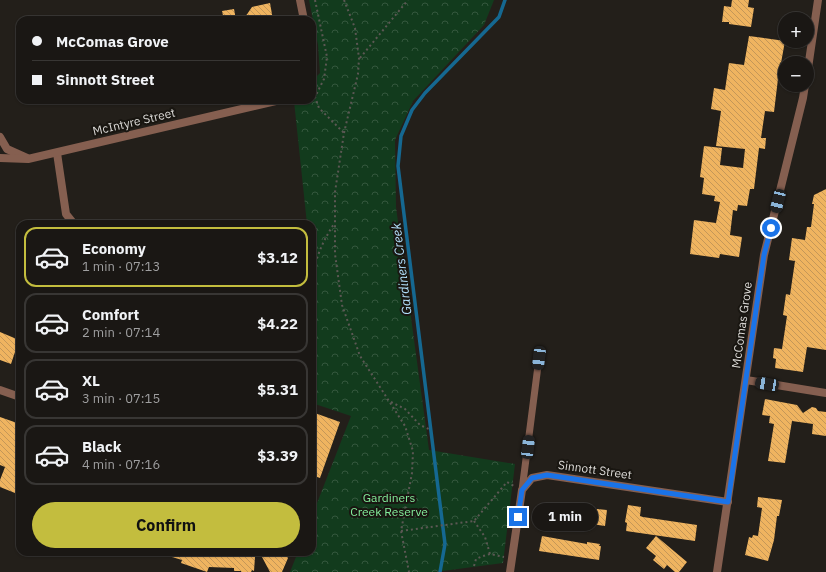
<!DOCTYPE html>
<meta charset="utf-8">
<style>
body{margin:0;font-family:"IBM Plex Sans",sans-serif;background:#23201d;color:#f1f3f6;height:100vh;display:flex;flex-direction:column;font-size:15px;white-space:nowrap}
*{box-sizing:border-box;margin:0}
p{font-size:13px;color:#9f9fa0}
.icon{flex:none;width:22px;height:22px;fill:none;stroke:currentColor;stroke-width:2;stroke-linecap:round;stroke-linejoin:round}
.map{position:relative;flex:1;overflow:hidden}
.side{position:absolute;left:16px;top:220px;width:300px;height:336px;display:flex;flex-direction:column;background:#1a1714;border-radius:12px;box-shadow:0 1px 3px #0004,0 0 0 1px #383634}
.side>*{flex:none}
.hud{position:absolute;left:16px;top:16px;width:300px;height:88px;border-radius:12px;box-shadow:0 1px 3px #0004,0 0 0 1px #383634;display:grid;align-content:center;height:88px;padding:0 16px;background:#1a1714}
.buttons{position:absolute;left:778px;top:12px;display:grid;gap:8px}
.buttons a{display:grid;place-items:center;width:36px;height:36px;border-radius:50%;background:#1a1714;box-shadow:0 1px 3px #0004,0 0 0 1px #383634;font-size:20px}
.end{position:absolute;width:18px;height:18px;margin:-9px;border:5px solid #1a73e8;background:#fff;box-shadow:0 0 0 2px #fff}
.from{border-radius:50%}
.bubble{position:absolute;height:28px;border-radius:14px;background:#1a1714;box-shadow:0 1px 3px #0004,0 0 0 1px #383634;font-size:13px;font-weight:700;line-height:28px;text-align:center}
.car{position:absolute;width:12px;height:24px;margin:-12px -6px;border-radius:5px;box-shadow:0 0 3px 1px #0007;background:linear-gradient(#222 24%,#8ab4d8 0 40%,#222 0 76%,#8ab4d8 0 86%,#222 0)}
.hud b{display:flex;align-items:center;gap:14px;height:38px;font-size:15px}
.hud b+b{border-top:1px solid #383634}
.hud i{width:10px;height:10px;background:#f1f3f6}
ul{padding:7px 0 0;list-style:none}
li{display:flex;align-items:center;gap:12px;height:60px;margin:0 8px 6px;padding:0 8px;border:2px solid #383634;border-radius:12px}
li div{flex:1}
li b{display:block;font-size:15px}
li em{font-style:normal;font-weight:700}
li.on{border-color:#c3bd3e}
li>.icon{width:36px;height:36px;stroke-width:1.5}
.button{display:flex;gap:8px;margin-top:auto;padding:8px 16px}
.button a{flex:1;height:46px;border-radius:24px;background:#c3bd3e;color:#111;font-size:16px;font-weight:700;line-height:46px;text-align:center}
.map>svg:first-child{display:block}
</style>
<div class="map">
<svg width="826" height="572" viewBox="0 0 826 572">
<defs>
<pattern id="forest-crowns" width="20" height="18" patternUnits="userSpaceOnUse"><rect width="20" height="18" fill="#123b1d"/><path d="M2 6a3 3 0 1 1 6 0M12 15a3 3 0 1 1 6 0" fill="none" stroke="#34573d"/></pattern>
<pattern id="building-back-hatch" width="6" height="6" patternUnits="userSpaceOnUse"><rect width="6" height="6" fill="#efb460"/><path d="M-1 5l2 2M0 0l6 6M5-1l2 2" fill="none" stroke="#c49758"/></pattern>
</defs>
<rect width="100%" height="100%" fill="#231f1a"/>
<path fill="url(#forest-crowns)" d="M309,0H494L484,25L413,101L395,140L396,207L429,450L515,464L503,563L435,572H290L298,552H312V516L351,416L312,403V297L314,293L312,273V224H307L294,101L312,100V81L320,73L318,45Z"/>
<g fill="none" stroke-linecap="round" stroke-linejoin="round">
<path stroke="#156891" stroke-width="3.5" d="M440,572L445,544L398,166L401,136L412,110L425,93L499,17L505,0"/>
</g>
<g fill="url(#building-back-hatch)">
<path d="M732,0H749L748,7L754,8L751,27L729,24V22H722L724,6L731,7Z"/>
<path d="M270,3L273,20H243L252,7Z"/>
<path d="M234,9L236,20H224L222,11Z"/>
<path d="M749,36L785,41L781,63L780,62L774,112L765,111L761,138H766L765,149L759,148L754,189H750L747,206L738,205L737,211L733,210L730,235L742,237L739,257L720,254L719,258L690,254L694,220L716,223L720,202L714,201L715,196L702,194L704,178L700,177L704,146L722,148L720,165L743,168L745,149L716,146L721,111L711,109L714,88L725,90L729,63L744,65Z"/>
<path d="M826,189V350L807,347L803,372L775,368L776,359L773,358L774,348L782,349L787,316L783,315L786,294L790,295L795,261L789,260L792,238L805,240L807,227H811L814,204H812L814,195Z"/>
<path d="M0,332L19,340L11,364L0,360Z"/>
<path d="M765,399L797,405L803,413L812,407L816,408L818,411L826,412V436L812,434L813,424L792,421L785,463L768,461L774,424L769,423L770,416L762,415Z"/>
<path d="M312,412L340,422L320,478L312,475Z"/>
<path d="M0,417L20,424V495L0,487V480L5,467L0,465Z"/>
<path d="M758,497L782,500L779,516H777L774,540L768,561L745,555L749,537L752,538L753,535L758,536L762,508L757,507Z"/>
<path d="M547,503L596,511L597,509L607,510L605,526L544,517Z"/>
<path d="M628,505L641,507L640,516L643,517L697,525L695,541L626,531L627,523L625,522Z"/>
<path d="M542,536L587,544V542L600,544L599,546H601L599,560L539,551Z"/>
<path d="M656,536L687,562L679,572H675L667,565L664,569L653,560L656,556L646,548Z"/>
<path d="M162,552H209L219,555V552H229V554H234V556L255,557L254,571L252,570L251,572H241V571H234V568L209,567L207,572L181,563L182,560L162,554Z"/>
<path d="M261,552H285L288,558L282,572H270L262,557H264Z"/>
</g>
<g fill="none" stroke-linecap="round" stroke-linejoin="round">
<g stroke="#5c5854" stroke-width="2" stroke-dasharray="2 3" stroke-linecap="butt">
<path d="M315,0L327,57L324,79L315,97L319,108L344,133"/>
<path d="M344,0L355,28L359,58L358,74L344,133L335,192V254L342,305L360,356L405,426L413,451L412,473L401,531L409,572"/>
<path d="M360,58L408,0"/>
<path d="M312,283C314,261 322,242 334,224"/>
<path d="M391,402L405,409L420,425L431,430"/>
<path d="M474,521L485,537L490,554L504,557"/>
<path d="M401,531L474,521L507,482L514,486"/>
<path d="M474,566L476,559L483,556L490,554"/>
</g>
<path stroke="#855f50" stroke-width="7" d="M522,490L539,358"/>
<g stroke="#855f50" stroke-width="8">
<path d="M300,0L304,20"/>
<path d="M807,75L818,0"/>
<path d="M0,137L7,149L27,158"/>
<path d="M57,153L66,214L74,224"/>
<path d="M0,158L28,159L280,100"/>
<path d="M746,380L826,393"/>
<path d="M0,390L20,397"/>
<path d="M510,572L522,490L532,478L547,475L728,502"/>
<path d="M717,572L764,255L803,98L805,85"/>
</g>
</g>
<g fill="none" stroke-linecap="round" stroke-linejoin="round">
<path stroke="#1a73e8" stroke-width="5" d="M518,517L522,490L532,478L547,475L728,502L764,255L771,228"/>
</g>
<g text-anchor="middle" stroke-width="4" stroke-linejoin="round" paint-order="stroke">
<g font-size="12" fill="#dcdad7" stroke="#191611">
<text transform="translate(134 122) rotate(-13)" y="4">McIntyre Street</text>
<text transform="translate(742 325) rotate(-82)" y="4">McComas Grove</text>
<text transform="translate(595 470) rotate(8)" y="4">Sinnott Street</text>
</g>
<g font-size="12" fill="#84ef9c" stroke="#191611">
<text x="389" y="502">Gardiners<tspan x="389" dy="14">Creek Reserve</tspan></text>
</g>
<g font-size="13" font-style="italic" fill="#b1defa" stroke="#191611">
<text transform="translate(401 269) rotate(-97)" y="5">Gardiners Creek</text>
</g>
</g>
</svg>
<div class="buttons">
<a>+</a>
<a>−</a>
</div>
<i class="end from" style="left:771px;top:228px"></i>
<i class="end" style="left:518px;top:517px"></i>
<div class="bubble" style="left:532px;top:503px;width:66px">1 min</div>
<i class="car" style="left:778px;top:201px;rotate:194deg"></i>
<i class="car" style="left:539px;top:358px;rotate:187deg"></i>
<i class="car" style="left:767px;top:384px;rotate:279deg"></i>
<i class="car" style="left:528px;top:447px;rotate:7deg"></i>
<div class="hud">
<b><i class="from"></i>McComas Grove</b>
<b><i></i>Sinnott Street</b>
</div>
<section class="side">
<ul>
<li class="on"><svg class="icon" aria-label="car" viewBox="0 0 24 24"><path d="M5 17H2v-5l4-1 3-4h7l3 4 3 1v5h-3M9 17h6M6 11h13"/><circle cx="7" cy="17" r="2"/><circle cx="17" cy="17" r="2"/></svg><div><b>Economy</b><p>1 min · 07:13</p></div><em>$3.12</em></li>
<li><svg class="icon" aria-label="car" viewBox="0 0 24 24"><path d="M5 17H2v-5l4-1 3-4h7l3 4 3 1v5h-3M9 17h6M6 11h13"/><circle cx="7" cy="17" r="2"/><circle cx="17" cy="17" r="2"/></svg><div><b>Comfort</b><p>2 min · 07:14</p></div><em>$4.22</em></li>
<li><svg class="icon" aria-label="car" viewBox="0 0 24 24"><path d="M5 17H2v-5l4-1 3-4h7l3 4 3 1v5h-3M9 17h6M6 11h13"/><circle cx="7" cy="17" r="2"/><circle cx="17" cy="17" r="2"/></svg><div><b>XL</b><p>3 min · 07:15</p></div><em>$5.31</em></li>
<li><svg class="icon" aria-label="car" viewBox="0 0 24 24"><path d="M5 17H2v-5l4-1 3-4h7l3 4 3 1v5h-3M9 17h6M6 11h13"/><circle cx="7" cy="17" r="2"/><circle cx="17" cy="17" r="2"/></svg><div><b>Black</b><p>4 min · 07:16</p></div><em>$3.39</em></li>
</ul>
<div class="button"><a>Confirm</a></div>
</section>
</div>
